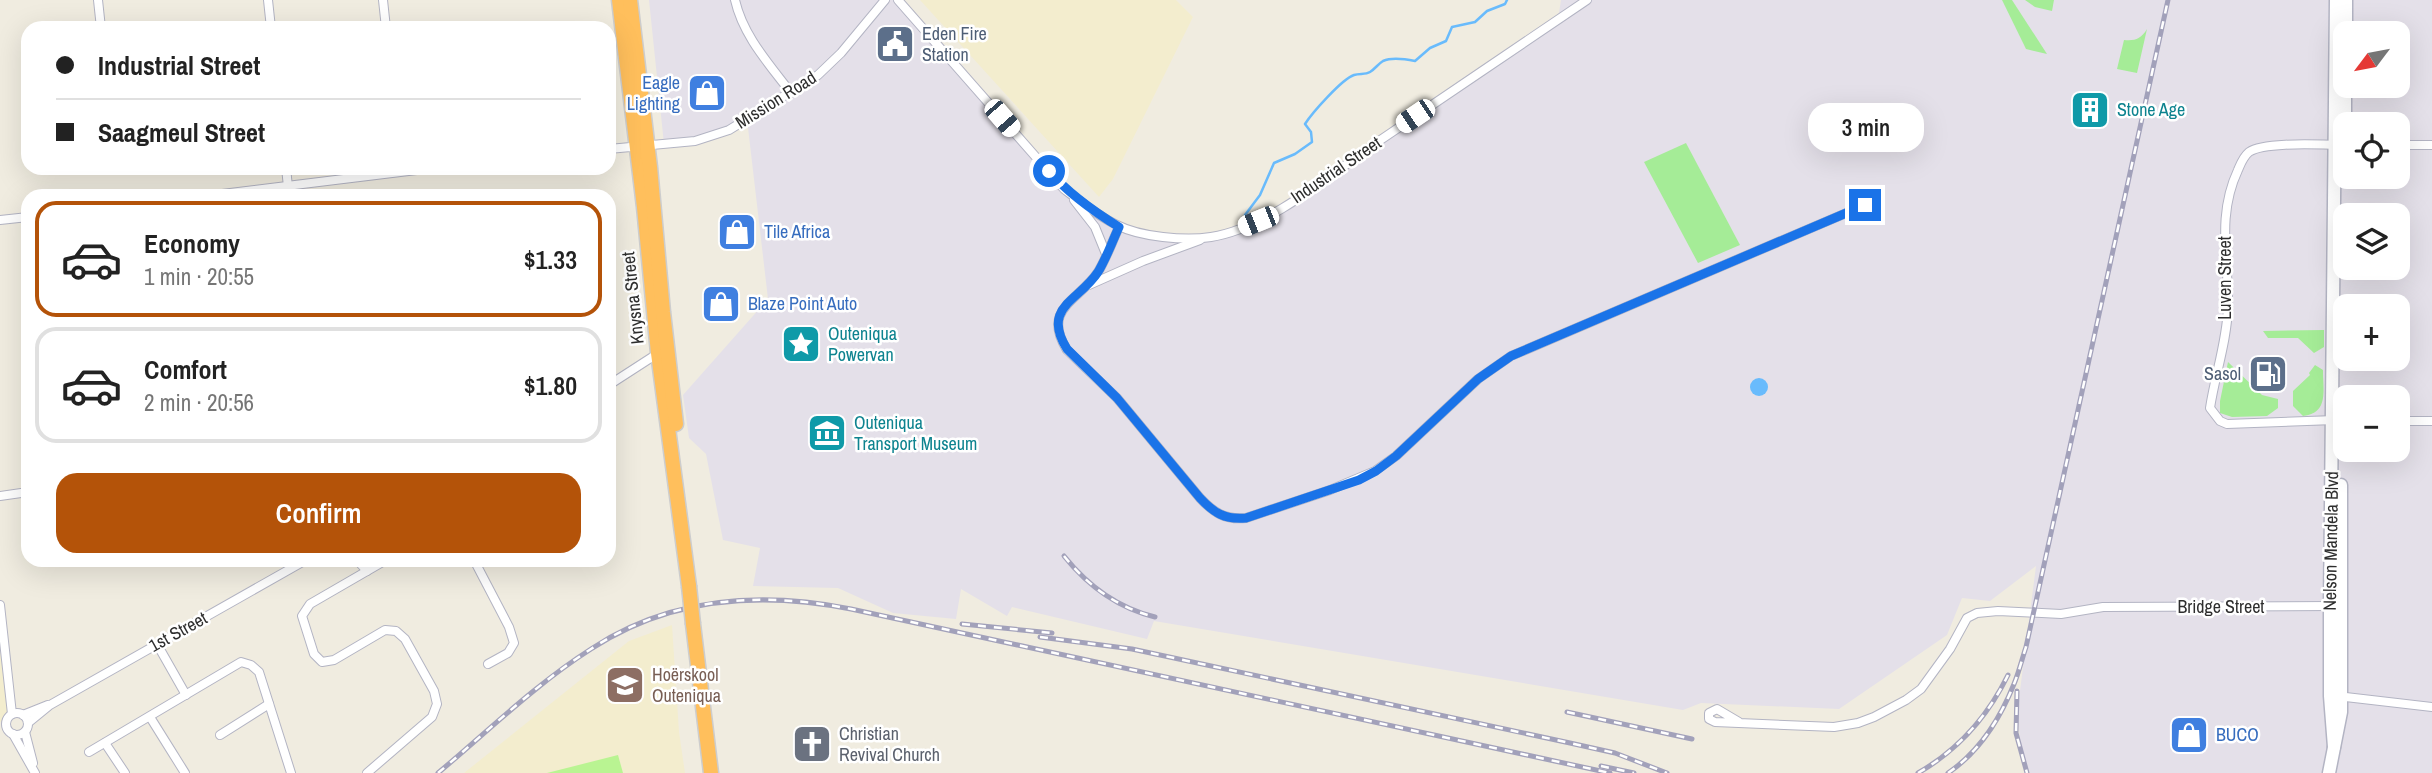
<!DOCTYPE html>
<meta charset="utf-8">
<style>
body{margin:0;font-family:"Archivo Narrow",sans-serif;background:#f6f6f6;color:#222;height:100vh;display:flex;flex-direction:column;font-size:26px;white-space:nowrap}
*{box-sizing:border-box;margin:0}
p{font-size:23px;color:#767676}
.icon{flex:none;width:38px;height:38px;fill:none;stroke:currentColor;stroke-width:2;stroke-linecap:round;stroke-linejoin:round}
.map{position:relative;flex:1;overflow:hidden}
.panel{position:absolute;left:21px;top:189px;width:595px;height:378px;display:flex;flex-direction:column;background:#fff;border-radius:21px;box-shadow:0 7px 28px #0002}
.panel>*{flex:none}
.top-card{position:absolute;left:21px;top:21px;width:595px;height:154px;border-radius:21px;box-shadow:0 7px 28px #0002;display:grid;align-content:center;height:154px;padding:0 35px;background:#fff}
.needle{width:46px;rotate:238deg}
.fabs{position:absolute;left:2333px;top:21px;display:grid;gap:14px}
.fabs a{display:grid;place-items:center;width:77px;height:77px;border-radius:14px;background:#fff;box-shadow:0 7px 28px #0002;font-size:35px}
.end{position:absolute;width:32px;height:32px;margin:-16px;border:9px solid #1a73e8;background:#fff;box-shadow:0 0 0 4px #fff}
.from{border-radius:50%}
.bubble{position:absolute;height:49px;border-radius:21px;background:#fff;box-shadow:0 7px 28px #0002;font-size:23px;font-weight:600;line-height:49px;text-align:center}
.car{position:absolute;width:21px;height:42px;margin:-21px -10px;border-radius:9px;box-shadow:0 0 5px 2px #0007;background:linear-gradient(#fff 24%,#345 0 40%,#fff 0 76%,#345 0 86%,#fff 0)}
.top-card b{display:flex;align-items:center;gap:24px;height:66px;font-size:26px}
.top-card b+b{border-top:2px solid #e0e0e0}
.top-card i{width:18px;height:18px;background:#222}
ul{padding:12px 0 0;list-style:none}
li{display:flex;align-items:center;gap:21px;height:116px;margin:0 14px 10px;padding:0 21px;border:4px solid #e0e0e0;border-radius:21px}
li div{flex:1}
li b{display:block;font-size:26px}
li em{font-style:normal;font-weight:600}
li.active{border-color:#b45309}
li>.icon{width:63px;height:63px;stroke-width:1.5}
.button{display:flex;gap:14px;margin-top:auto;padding:14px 35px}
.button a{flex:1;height:80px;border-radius:21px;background:#b45309;color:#fff;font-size:28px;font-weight:600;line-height:80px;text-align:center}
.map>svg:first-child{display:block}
</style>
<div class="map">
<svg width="2432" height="773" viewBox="0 0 2432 773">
<rect width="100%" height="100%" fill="#f0ece0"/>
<path fill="#e4e0e9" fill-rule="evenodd" d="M649,0H898L1064,189L1119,227L1162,237H1210L1258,221L1558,19L1561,0H2432V773H2030L2022,755L2017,714L2036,566L1990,601L1962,598L1947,635L1839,709L1701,703L1683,710L1154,621L1147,639L1012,607L1007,616L961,589L956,619L893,613L838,588L753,586L760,548L723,540L706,454L689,438L683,395L768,299L747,119L723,132L664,144ZM2345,33H2398V86H2345ZM2345,124H2398V177H2345ZM2345,215H2398V268H2345ZM2345,306H2398V359H2345ZM2345,397H2398V450H2345Z"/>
<g fill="#f3edce">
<path d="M920,0H1176L1193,17L1113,179L1099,197Z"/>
<path d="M672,625L679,732L685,773H464L629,641Z"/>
<path d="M0,651L9,717L0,722Z"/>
</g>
<g fill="#a5ec97">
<path d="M2002,0H2012L2047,54L2026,49Z"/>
<path d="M2025,0H2054L2052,11L2035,7Z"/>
<path d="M2147,29L2137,73L2117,69L2124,40C2135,41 2141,39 2147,29Z"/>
<path d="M1686,143L1740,245L1698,263L1644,162Z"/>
<path d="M2324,330V347L2314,353L2298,338H2268L2263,331Z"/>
<path d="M2228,362L2262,395L2278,399V408L2267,416L2232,417L2220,413V401Z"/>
<path d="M2315,365L2323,370C2323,391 2329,413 2303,416L2293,406V391L2310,375L2309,373Z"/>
</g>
<path fill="#b9f492" d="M618,755L623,773H547Z"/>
<circle fill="#69bbfc" cx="1759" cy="387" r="9"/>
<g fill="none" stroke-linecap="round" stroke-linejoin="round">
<path stroke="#69bbfc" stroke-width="2.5" d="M1245,215L1260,195L1274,163L1295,154L1312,142L1311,132L1305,124C1312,113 1342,79 1354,75C1360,73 1365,75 1370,72C1375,69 1378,64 1383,61C1392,57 1405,59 1415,61L1430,48L1446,41L1452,27L1475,22L1487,11L1505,4L1507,0"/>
<g stroke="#b3b4c3" stroke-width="10">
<g id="street">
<path d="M98,0L101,28"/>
<path d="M268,0L271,28"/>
<path d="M383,0L386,28"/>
<path d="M735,0C743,36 770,65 791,93"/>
<path d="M898,0L1064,189C1081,202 1098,216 1117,225C1140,237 1185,241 1211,237C1268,228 1329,176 1376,143C1446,95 1517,48 1587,0"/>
<path d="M2398,145H2432"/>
<path d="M609,149L695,141L729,130L818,75L841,53L885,0"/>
<path d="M286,168L289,196"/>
<path d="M206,196L433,168"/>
<path d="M1074,200L1095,227L1106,254"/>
<path d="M0,220L28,217"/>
<path d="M1119,227C1112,242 1106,259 1098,272C1079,301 1041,308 1067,350L1117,398L1200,498C1214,513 1225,520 1246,518L1330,490L1375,471L1396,456L1478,379L1511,356L1865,205"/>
<path d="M1089,285L1143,261L1200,240"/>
<path d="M609,385L660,352"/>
<path d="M2335,420L2227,424L2220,421L2210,408C2215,375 2227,341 2228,307C2229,259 2216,217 2238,170C2241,163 2243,157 2249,152C2265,141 2325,145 2345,145"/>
<path d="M2398,421H2432"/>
<path d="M0,496L28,492"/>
<path d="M357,560L367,571"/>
<path d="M474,560L509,627L514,643L508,653L488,664"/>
<path d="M0,605L12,714"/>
<path d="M157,644L186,695"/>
<path d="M2337,696L2432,707"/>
<circle cx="17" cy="724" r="11"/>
<path d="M23,715L48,705"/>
<path d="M150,717L185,773"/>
<path d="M1739,722L1717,709L1709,713V719L1715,722L1834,727L1858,723L1874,717L1906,700L1921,689L1950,649L1967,618L1977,613L1998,611L2061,614L2103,607L2333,606"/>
<path d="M28,723L50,705L306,560"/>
<path d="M25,732L33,763"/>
<path d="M13,734L35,773"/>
<path d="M220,735L269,704"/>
<path d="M105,743L125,773"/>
<path d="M89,752L241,662L251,665L259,672L291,773"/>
<path d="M367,773L432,717L437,704L434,691L405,639L396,631L385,630L334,660L322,662L314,654L302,616L310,604L386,560"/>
</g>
</g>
<g stroke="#b3b4c3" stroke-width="15">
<g id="secondary">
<path d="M2346,33V0"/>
<path d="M2345,127V86"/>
<path d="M2341,442V398"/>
<path d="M2334,747L2330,696V607L2336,0"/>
<path d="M2329,773L2341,712V485"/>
</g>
</g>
<g stroke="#cdcdcd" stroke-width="17">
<g id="highway">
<path d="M619,0L644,207L658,353L689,586"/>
<path d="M630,0L650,167L663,312L676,424"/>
<path d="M693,624L711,773"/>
</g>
</g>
<use href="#street" stroke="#fff" stroke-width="8"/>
<use href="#secondary" stroke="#fff" stroke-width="12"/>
<use href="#highway" stroke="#ffbf5c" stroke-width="14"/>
<g stroke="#a2a1ba" stroke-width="5">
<g id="rail">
<path d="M1064,556C1088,586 1118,608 1155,617"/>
<path d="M962,624L1052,633"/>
<path d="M1040,637L1132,649L1570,743L1615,753L1667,773"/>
<path d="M2017,691L2016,733L2027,773"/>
<path d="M1567,712L1692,739"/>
<path d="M1601,766L1634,773"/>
<path d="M438,773C488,731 536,684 591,649C670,597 760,591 851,609L1610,773"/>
<path d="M1918,773C1958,750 1988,716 2008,675"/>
<path d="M1948,773C1979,752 2000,719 2014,684C2019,672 2022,659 2026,647L2168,0"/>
</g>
</g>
<use href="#rail" stroke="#fff" stroke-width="2.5" stroke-dasharray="8" stroke-linecap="butt"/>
<g stroke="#cdcdcd" stroke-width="17" stroke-linecap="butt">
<path id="highway-bridge" d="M689,586L693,624"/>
</g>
<use href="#highway-bridge" stroke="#ffbf5c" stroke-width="14"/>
</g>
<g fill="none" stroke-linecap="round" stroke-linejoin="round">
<path stroke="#1a73e8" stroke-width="9" d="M1049,171C1069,194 1093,211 1119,227C1112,242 1106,259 1098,272C1079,301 1041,307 1067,349L1117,398L1200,498C1214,513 1225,520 1246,518L1359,480L1376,471L1396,456L1478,379L1511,356L1865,205"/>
</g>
<defs>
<g id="civic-square" transform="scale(2.0125)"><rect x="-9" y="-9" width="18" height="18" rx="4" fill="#5c6f8a" stroke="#fff"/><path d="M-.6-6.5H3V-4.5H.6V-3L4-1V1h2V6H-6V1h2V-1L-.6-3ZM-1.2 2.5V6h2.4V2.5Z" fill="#fff"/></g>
<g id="shop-square" transform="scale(2.0125)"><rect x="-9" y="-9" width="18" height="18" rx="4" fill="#3f7fe0" stroke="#fff"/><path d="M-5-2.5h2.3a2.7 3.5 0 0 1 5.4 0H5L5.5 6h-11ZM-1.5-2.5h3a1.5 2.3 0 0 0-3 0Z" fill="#fff"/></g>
<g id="building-square" transform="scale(2.0125)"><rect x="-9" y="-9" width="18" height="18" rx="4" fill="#0f9aa8" stroke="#fff"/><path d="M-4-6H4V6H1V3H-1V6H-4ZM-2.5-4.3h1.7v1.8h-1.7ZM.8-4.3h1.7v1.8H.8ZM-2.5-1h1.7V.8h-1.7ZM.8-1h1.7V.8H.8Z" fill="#fff"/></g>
<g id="sight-square" transform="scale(2.0125)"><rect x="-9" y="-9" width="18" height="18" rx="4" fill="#0f9aa8" stroke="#fff"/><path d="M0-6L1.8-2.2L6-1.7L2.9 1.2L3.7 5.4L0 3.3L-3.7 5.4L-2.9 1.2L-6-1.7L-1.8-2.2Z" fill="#fff"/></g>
<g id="fuel-square" transform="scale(2.0125)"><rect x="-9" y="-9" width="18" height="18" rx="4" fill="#5c6f8a" stroke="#fff"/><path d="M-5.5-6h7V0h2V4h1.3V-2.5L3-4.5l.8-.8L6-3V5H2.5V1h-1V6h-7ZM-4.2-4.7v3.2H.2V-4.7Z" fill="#fff"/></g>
<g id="museum-square" transform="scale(2.0125)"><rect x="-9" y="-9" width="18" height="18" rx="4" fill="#0f9aa8" stroke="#fff"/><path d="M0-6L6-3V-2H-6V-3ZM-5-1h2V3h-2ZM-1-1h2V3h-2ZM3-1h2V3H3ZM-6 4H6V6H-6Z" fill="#fff"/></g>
<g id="school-square" transform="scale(2.0125)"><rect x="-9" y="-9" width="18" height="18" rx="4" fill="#8d6e63" stroke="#fff"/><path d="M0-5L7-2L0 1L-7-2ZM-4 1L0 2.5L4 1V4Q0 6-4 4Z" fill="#fff"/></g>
<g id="church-square" transform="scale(2.0125)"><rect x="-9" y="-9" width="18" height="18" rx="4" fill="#6b7280" stroke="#fff"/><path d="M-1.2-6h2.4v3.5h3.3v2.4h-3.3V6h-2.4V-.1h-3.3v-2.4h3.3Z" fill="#fff"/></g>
</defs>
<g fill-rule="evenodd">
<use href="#civic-square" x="895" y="44"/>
<use href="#shop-square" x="707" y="93"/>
<use href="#building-square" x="2090" y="110"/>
<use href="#shop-square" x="737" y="232"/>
<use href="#shop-square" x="721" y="304"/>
<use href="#sight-square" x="801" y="344"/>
<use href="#fuel-square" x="2268" y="374"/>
<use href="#museum-square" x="827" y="433"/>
<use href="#school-square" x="625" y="685"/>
<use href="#shop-square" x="2189" y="735"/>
<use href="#church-square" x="812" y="744"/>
</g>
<g text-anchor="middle" stroke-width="5" stroke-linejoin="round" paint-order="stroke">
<g font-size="18" fill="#4e5e75" stroke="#fff" text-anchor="start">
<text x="922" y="40">Eden Fire<tspan x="922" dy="21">Station</tspan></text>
<text x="2241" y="380" text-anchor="end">Sasol</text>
</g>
<g font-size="18" fill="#366cbe" stroke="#fff" text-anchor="start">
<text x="680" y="89" text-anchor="end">Eagle<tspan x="680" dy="21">Lighting</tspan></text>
<text x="764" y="238">Tile Africa</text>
<text x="748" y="310">Blaze Point Auto</text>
<text x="2216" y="741">BUCO</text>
</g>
<g font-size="18" fill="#2e2e2e" stroke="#fff">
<text transform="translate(776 100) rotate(-32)" y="6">Mission Road</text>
<text transform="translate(1336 170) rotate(-34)" y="6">Industrial Street</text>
<text transform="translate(2225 278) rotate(-90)" y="6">Luven Street</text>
<text transform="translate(633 298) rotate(-96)" y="6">Knysna Street</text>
<text transform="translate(2331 541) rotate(-89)" y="6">Nelson Mandela Blvd</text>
<text x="2221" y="613">Bridge Street</text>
<text transform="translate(178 632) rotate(-29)" y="6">1st Street</text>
</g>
<g font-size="18" fill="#0d838f" stroke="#fff" text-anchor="start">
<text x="2117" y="116">Stone Age</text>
<text x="828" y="340">Outeniqua<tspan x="828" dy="21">Powervan</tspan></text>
<text x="854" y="429">Outeniqua<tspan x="854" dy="21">Transport Museum</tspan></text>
</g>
<g font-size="18" fill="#785e54" stroke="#fff" text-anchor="start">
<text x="652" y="681">Hoërskool<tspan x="652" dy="21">Outeniqua</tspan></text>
</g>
<g font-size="18" fill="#5b616d" stroke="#fff" text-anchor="start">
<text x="839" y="740">Christian<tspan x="839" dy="21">Revival Church</tspan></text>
</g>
</g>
</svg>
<div class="fabs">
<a><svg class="needle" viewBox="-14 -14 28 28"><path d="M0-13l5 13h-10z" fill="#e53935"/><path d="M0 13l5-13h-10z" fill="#767676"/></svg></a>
<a><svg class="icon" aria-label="locate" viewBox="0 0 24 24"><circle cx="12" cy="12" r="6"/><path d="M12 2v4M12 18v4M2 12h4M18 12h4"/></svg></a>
<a><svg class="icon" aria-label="layers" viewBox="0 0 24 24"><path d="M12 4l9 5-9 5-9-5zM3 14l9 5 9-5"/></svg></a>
<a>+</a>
<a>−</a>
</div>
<i class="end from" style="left:1049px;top:171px"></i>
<i class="end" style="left:1865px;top:205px"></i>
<div class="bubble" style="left:1808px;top:103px;width:116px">3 min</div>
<i class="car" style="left:1415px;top:116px;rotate:236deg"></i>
<i class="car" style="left:1002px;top:118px;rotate:139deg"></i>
<i class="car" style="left:1258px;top:221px;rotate:248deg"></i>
<div class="top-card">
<b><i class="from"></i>Industrial Street</b>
<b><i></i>Saagmeul Street</b>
</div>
<section class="panel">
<ul>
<li class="active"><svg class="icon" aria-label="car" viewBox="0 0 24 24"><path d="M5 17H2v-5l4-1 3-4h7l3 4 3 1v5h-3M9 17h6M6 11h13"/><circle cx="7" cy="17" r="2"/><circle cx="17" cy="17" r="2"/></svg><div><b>Economy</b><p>1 min · 20:55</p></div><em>$1.33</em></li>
<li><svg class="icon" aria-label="car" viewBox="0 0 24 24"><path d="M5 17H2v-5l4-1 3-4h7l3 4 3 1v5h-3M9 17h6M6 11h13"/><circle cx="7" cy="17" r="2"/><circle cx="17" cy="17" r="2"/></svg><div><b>Comfort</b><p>2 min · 20:56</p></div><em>$1.80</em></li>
</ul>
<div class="button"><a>Confirm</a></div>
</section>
</div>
